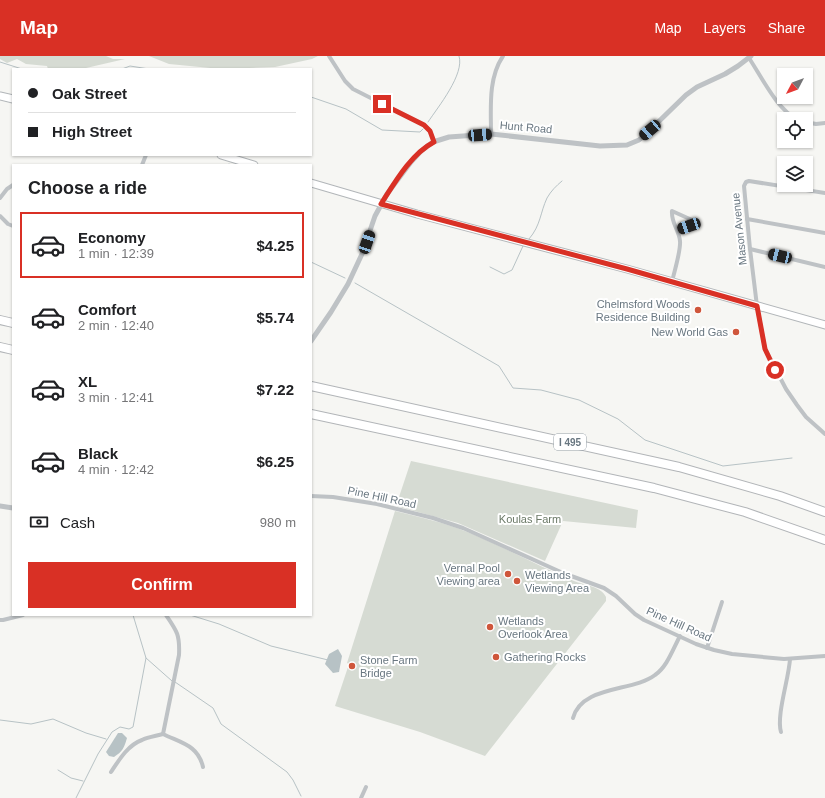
<!DOCTYPE html>
<meta charset="utf-8">
<style>
body{margin:0;font-family:Helvetica,sans-serif;background:#f6f6f6;color:#202124;height:100vh;display:flex;flex-direction:column;font-size:15px;white-space:nowrap}
*{box-sizing:border-box;margin:0}
p{font-size:13px;color:#757577}
.icon{flex:none;width:22px;height:22px;fill:none;stroke:currentColor;stroke-width:2;stroke-linecap:round;stroke-linejoin:round}
.map{position:relative;flex:1;overflow:hidden}
.drawer{position:absolute;left:12px;top:108px;width:300px;height:452px;display:flex;flex-direction:column;background:#fff;border-radius:0px;box-shadow:0 1px 3px #0004}
.drawer>*{flex:none}
.guide{position:absolute;left:12px;top:12px;width:300px;height:88px;border-radius:0px;box-shadow:0 1px 3px #0004;display:grid;align-content:center;height:88px;padding:0 16px;background:#fff}
.needle{width:26px;rotate:229deg}
.fabs{position:absolute;left:777px;top:12px;display:grid;gap:8px}
.fabs a{display:grid;place-items:center;width:36px;height:36px;border-radius:0px;background:#fff;box-shadow:0 1px 3px #0004;font-size:20px}
.end{position:absolute;width:18px;height:18px;margin:-9px;border:5px solid #d93025;background:#fff;box-shadow:0 0 0 2px #fff}
.from{border-radius:50%}
.car{position:absolute;width:12px;height:24px;margin:-12px -6px;border-radius:5px;box-shadow:0 0 3px 1px #0007;background:linear-gradient(#222 24%,#8ab4d8 0 40%,#222 0 76%,#8ab4d8 0 86%,#222 0)}
.guide b{display:flex;align-items:center;gap:14px;height:38px;font-size:15px}
.guide b+b{border-top:1px solid #e0e0e0}
.guide i{width:10px;height:10px;background:#202124}
ul{padding:0;list-style:none}
li{display:flex;align-items:center;gap:12px;height:66px;margin:0 8px 6px;padding:0 8px;border:2px solid transparent;border-radius:0px}
li div{flex:1}
li b{display:block;font-size:15px}
li em{font-style:normal;font-weight:800}
li.current{border-color:#d93025}
li>.icon{width:36px;height:36px;stroke-width:1.5}
h2{padding:0 16px;font-size:18px;line-height:48px}
.pay{display:flex;align-items:center;gap:10px;height:44px;padding:0 16px;font-size:15px}
.pay p{margin-inline-start:auto}
.action{display:flex;gap:8px;margin-top:auto;padding:8px 16px}
.action a{flex:1;height:46px;border-radius:0px;background:#d93025;color:#fff;font-size:16px;font-weight:800;line-height:46px;text-align:center}
header{display:flex;align-items:center;gap:24px;box-sizing:border-box;height:56px;padding:0 20px;background:#d93025;color:#fff}
header strong{font-size:19px}
nav{display:flex;gap:22px;margin-inline-start:auto;font-size:14px}
.map>svg:first-child{display:block}
</style>
<header>
<strong>Map</strong>
<nav><a>Map</a><a>Layers</a><a>Share</a></nav>
</header>
<div class="map">
<svg width="825" height="742" viewBox="0 0 825 742">
<rect width="100%" height="100%" fill="#f6f6f3"/>
<g fill="#d6dbd3">
<path d="M0,0H106L113,3H125L86,12L48,13L47,10L26,8L17,3L7,7L0,3Z"/>
<path d="M149,0H318L312,3L275,11L221,13L169,8Z"/>
<path d="M411,405L638,454L636,472L563,465L545,505L458,467L396,450Z"/>
<path d="M395,455C415,460 437,465 457,472C497,487 534,508 574,525C584,529 601,530 606,541V545L485,700L420,676L335,650L349,608L347,607Z"/>
</g>
<g fill="#b7c2c5">
<path d="M338,593L342,600L339,616L333,617L325,608L329,598Z"/>
<path d="M118,677H122L127,682C124,692 123,695 114,701L109,700L106,696Z"/>
</g>
<g fill="none" stroke-linecap="round" stroke-linejoin="round">
<g stroke="#b7c2c5" stroke-width="1">
<path d="M0,6L22,13"/>
<path d="M122,13L130,10L149,13"/>
<path d="M311,41L346,53L382,74L420,76L423,73"/>
<path d="M428,66C438,51 465,18 459,0"/>
<path d="M229,109V108"/>
<path d="M529,183C541,169 540,157 547,142C551,135 556,130 562,125"/>
<path d="M311,206L345,222"/>
<path d="M490,211L504,218L512,214L523,190"/>
<path d="M355,227L499,310L513,332L541,334L579,344L618,363L645,384L723,410L792,402"/>
<path d="M190,559L219,568L271,590L328,604"/>
<path d="M146,602L172,625"/>
<path d="M175,626L213,652L221,668L287,716L293,724L301,740"/>
<path d="M0,664L31,668L53,663L86,677L106,683"/>
<path d="M58,714L71,722L83,725"/>
<path d="M76,742L98,698L112,676L120,671L129,673L133,671L146,602L133,559"/>
</g>
<g stroke="#b2b6b9" stroke-width="9">
<g id="primary">
<path d="M0,40L13,43"/>
<path d="M221,99L254,109"/>
<path d="M311,127L417,158L627,213L825,269"/>
</g>
</g>
<g stroke="#b2b5b8" stroke-width="10">
<g id="motorway">
<path d="M0,264L13,267"/>
<path d="M0,291L13,294"/>
<path d="M311,330L679,411L780,440L825,456"/>
<path d="M311,358L654,432L745,456L825,484"/>
</g>
</g>
<g stroke="#bec2c5" stroke-width="4">
<path d="M329,0L345,25L353,33L424,69L430,75L434,86"/>
<path d="M749,2C761,20 778,55 797,63"/>
<path d="M806,66L816,68L825,67"/>
<path d="M491,78C491,52 488,22 503,0"/>
<path d="M142,109L146,99"/>
<path d="M825,137L749,125L746,126L744,130L750,193L757,250L765,293L786,333L797,349L806,361L825,378"/>
<path d="M0,142L7,133L13,129"/>
<path d="M0,160L8,168L13,170"/>
<path d="M747,163L825,177"/>
<path d="M750,193L825,211"/>
<path d="M672,226C674,216 681,195 680,185C679,174 671,167 672,155L692,164L689,170L677,174"/>
<path d="M311,440L333,441L377,448L433,462L463,472L563,517L604,532L616,540L635,558L644,564L696,588L714,594L732,598L784,603L825,600"/>
<path d="M166,559C177,575 180,579 179,599L163,678C181,687 198,689 203,711"/>
<path d="M0,564H3L23,559"/>
<path d="M707,592L722,546"/>
<path d="M573,662C582,629 633,636 655,619C667,611 673,593 680,580"/>
<path d="M781,676C776,660 789,622 790,603"/>
<path d="M111,716C119,704 128,689 142,684C148,681 156,680 163,678"/>
<path d="M361,742L366,731"/>
</g>
<g stroke="#bec2c5" stroke-width="5">
<path d="M311,285L331,256L348,228L362,198L375,160L387,138L411,106L421,95L433,86L449,81L491,78L600,90L627,89L639,84L650,74L686,39L697,31L725,18L738,10L751,0"/>
<path d="M0,450L13,452"/>
</g>
<use href="#primary" stroke="#fff" stroke-width="7"/>
<use href="#motorway" stroke="#fff" stroke-width="8"/>
</g>
<g fill="none" stroke-linecap="round" stroke-linejoin="round">
<path stroke="#d93025" stroke-width="5" d="M382,48L424,69L430,75L434,86C411,98 395,126 381,148L627,213L757,250L765,293L775,314"/>
</g>
<g fill="#cf563b" stroke="#fff" stroke-width="1.5">
<circle cx="698" cy="254" r="4"/>
<circle cx="736" cy="276" r="4"/>
<circle cx="508" cy="518" r="4"/>
<circle cx="517" cy="525" r="4"/>
<circle cx="490" cy="571" r="4"/>
<circle cx="496" cy="601" r="4"/>
<circle cx="352" cy="610" r="4"/>
</g>
<g text-anchor="middle" stroke-width="4" stroke-linejoin="round" paint-order="stroke">
<rect fill="#fff" stroke="#96a0a7" stroke-width="1" x="554" y="378" width="32" height="16" rx="3"/>
<g font-size="10" font-weight="bold" fill="#697781">
<text x="570" y="390">I 495</text>
</g>
<g font-size="11" fill="#697781" stroke="#fff">
<text transform="translate(526 71) rotate(5)" y="4">Hunt Road</text>
<text transform="translate(739 173) rotate(-96)" y="4">Mason Avenue</text>
<text transform="translate(382 441) rotate(12)" y="4">Pine Hill Road</text>
<text transform="translate(679 568) rotate(24)" y="4">Pine Hill Road</text>
</g>
<g font-size="11" fill="#697781" stroke="#fff" text-anchor="start">
<text x="690" y="252" text-anchor="end">Chelmsford Woods<tspan x="690" dy="13">Residence Building</tspan></text>
<text x="728" y="280" text-anchor="end">New World Gas</text>
<text x="500" y="516" text-anchor="end">Vernal Pool<tspan x="500" dy="13">Viewing area</tspan></text>
<text x="525" y="523">Wetlands<tspan x="525" dy="13">Viewing Area</tspan></text>
<text x="498" y="569">Wetlands<tspan x="498" dy="13">Overlook Area</tspan></text>
<text x="504" y="605">Gathering Rocks</text>
<text x="360" y="608">Stone Farm<tspan x="360" dy="13">Bridge</tspan></text>
</g>
<g font-size="11" fill="#6b7967" stroke="#fff">
<text x="530" y="467">Koulas Farm</text>
</g>
</g>
</svg>
<div class="fabs">
<a><svg class="needle" viewBox="-14 -14 28 28"><path d="M0-13l5 13h-10z" fill="#e53935"/><path d="M0 13l5-13h-10z" fill="#757577"/></svg></a>
<a><svg class="icon" aria-label="locate" viewBox="0 0 24 24"><circle cx="12" cy="12" r="6"/><path d="M12 2v4M12 18v4M2 12h4M18 12h4"/></svg></a>
<a><svg class="icon" aria-label="layers" viewBox="0 0 24 24"><path d="M12 4l9 5-9 5-9-5zM3 14l9 5 9-5"/></svg></a>
</div>
<i class="end from" style="left:775px;top:314px"></i>
<i class="end" style="left:382px;top:48px"></i>
<i class="car" style="left:650px;top:74px;rotate:229deg"></i>
<i class="car" style="left:480px;top:79px;rotate:86deg"></i>
<i class="car" style="left:689px;top:170px;rotate:251deg"></i>
<i class="car" style="left:367px;top:186px;rotate:19deg"></i>
<i class="car" style="left:780px;top:200px;rotate:283deg"></i>
<div class="guide">
<b><i class="from"></i>Oak Street</b>
<b><i></i>High Street</b>
</div>
<section class="drawer">
<h2>Choose a ride</h2>
<ul>
<li class="current"><svg class="icon" aria-label="car" viewBox="0 0 24 24"><path d="M5 17H2v-5l4-1 3-4h7l3 4 3 1v5h-3M9 17h6M6 11h13"/><circle cx="7" cy="17" r="2"/><circle cx="17" cy="17" r="2"/></svg><div><b>Economy</b><p>1 min · 12:39</p></div><em>$4.25</em></li>
<li><svg class="icon" aria-label="car" viewBox="0 0 24 24"><path d="M5 17H2v-5l4-1 3-4h7l3 4 3 1v5h-3M9 17h6M6 11h13"/><circle cx="7" cy="17" r="2"/><circle cx="17" cy="17" r="2"/></svg><div><b>Comfort</b><p>2 min · 12:40</p></div><em>$5.74</em></li>
<li><svg class="icon" aria-label="car" viewBox="0 0 24 24"><path d="M5 17H2v-5l4-1 3-4h7l3 4 3 1v5h-3M9 17h6M6 11h13"/><circle cx="7" cy="17" r="2"/><circle cx="17" cy="17" r="2"/></svg><div><b>XL</b><p>3 min · 12:41</p></div><em>$7.22</em></li>
<li><svg class="icon" aria-label="car" viewBox="0 0 24 24"><path d="M5 17H2v-5l4-1 3-4h7l3 4 3 1v5h-3M9 17h6M6 11h13"/><circle cx="7" cy="17" r="2"/><circle cx="17" cy="17" r="2"/></svg><div><b>Black</b><p>4 min · 12:42</p></div><em>$6.25</em></li>
</ul>
<div class="pay"><svg class="icon" aria-label="cash" viewBox="0 0 24 24"><path d="M3 7h18v10H3z"/><circle cx="12" cy="12" r="2"/></svg>Cash<p>980 m</p></div>
<div class="action"><a>Confirm</a></div>
</section>
</div>
